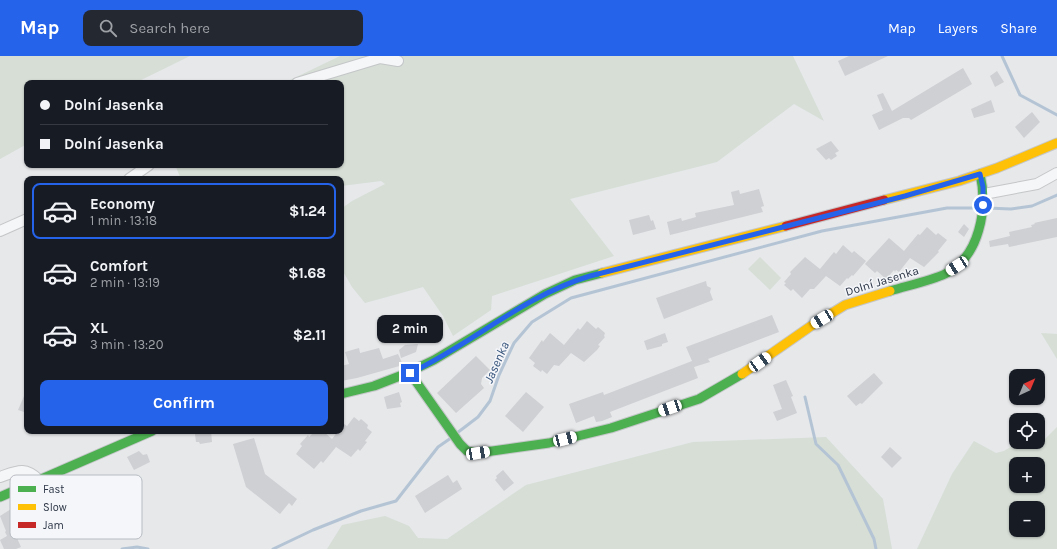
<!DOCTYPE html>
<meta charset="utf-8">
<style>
body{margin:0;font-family:Karla,sans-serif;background:#242831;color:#f1f3f6;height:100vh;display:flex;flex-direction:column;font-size:15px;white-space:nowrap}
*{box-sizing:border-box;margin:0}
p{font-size:13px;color:#9ea1a6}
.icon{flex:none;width:22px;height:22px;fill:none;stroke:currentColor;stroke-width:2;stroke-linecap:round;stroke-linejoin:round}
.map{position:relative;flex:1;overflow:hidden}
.panel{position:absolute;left:24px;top:120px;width:320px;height:258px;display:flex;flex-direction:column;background:#171b24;border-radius:8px;box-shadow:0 1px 3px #0004}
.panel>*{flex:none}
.banner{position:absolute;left:24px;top:24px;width:320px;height:88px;border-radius:8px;box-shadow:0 1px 3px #0004;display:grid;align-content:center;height:88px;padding:0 16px;background:#171b24}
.needle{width:26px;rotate:44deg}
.buttons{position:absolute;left:1009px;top:313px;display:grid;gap:8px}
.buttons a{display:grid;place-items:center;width:36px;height:36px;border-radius:8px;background:#171b24;box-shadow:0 1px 3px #0004;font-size:20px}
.end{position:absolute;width:18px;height:18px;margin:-9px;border:5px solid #2563eb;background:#fff;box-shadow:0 0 0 2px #fff}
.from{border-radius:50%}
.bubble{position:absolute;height:28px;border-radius:8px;background:#171b24;box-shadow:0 1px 3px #0004;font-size:13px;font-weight:700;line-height:28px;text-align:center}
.car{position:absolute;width:12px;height:24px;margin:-12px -6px;border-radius:5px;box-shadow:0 0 3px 1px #0007;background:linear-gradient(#fff 24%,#345 0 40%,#fff 0 76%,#345 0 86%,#fff 0)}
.banner b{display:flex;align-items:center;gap:14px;height:38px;font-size:15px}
.banner b+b{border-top:1px solid #363941}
.banner i{width:10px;height:10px;background:#f1f3f6}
ul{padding:7px 0 0;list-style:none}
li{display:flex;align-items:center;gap:12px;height:56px;margin:0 8px 6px;padding:0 8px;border:2px solid transparent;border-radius:8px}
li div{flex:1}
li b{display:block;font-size:15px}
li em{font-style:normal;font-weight:700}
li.active{border-color:#2563eb}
li>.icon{width:36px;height:36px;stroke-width:1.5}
.cta{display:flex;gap:8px;margin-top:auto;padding:8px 16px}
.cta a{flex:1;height:46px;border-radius:8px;background:#2563eb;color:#fff;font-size:16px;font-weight:700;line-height:46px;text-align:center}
header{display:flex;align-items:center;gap:24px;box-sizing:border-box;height:56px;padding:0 20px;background:#2563eb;color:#fff}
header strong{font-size:19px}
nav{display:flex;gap:22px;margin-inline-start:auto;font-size:14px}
.search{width:280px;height:36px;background:#242831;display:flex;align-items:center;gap:10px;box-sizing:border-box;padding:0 14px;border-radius:8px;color:#9ea1a6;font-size:15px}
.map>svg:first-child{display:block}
</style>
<header>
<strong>Map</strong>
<div class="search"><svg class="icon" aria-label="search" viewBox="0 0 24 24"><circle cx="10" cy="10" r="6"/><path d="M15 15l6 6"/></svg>Search here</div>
<nav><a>Map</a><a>Layers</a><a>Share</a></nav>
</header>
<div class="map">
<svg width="1057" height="493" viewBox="0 0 1057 493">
<rect width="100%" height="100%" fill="#e6e8ea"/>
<g fill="#d6ded6" fill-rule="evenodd">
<path d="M0,0H190L135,27H27V88L0,103Z"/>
<path d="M340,0H793L824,65L794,48L717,106L570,143L614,200L492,240L491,254L453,280L443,260L423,231L365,247L352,231L341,212V153L352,145L385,128L381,125L341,130V123H181L175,109H341V27H284Z"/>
<path d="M760,201L781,222L770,234L748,213Z"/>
<path d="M1041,277L1057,278V303Z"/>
<path d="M1057,371V493H917L952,418L974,385L996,397L1004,395L1017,387L1030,388L1037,391ZM1016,408H1038V430H1016ZM1016,452H1038V474H1016Z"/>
<path d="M826,381L883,443L892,493H327L342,469L385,460L409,470L418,482L447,483L526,429L693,386Z"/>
</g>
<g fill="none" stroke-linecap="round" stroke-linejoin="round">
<g stroke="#b4c4d5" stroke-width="3">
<path d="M1002,0L1020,39L1057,59"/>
<path d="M987,152L1011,153L1032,150L1057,139"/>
<path d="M805,341L816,388L838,409L874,483L876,493"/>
<path d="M457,377L478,361L490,345L499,319L514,287L532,266L571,242L822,175L947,152H978"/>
<path d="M122,493L137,491L148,493"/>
<path d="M273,493L313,474L361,455L396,445L438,391L451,382"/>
</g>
</g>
<g fill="#ced0d3">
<path d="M849,0H888L845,20L838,5Z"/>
<path d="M963,12L972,28L911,64L909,62H903L879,74L872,59L883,54L877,39L883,37L892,55Z"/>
<path d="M997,15L1004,26L995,31L990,20Z"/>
<path d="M991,44L995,56L974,62L971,53Z"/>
<path d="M1032,56L1040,66L1024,82L1015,71Z"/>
<path d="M831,85L839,95L835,97L837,100L831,104L829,102L826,104L816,93Z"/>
<path d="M759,133L764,150L761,151L763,156L670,179L667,166L681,162L682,165L696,161L695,157L734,149L731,136L739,134L740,138Z"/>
<path d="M649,159L651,165L653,164L656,173L633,179L629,164Z"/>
<path d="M1057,162V181L1009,191L1008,188L990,191L989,185L1010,180L1009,176L1032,171L1031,169L1035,168L1034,167Z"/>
<path d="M964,168L969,173L964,181L958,176Z"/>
<path d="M927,171L936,179L938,177L947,184L938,195L939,196L924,211L910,202L899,216L896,214L895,216L894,214L886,223L877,215L875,217L865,208L889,182L904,195L918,178L920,179Z"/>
<path d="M843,189L852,197L854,195L866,205L853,220L852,219L848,223L847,222L840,230L826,220L814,233H810L802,242L793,233L791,235L784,229L786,227L784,226L791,218L790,216L805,201L820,213L834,196L836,198Z"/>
<path d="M706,225L707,230L711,232L710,236L713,244L664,263L656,242Z"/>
<path d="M428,259L433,260L440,272L431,276L429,283L416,280L418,274L415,269Z"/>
<path d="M772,259L779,276L708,303L710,306L694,311L698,322L610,356L612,361L602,365L596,366L594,360L576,367L569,348L603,336L604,339L692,305L686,291Z"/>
<path d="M587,265L596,273L598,271L605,277L604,280L605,281L598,289L600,290L597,294L584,306L571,297L559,310L554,309L547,318L542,314L541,316L533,310L535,307L529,302L542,284L543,286L550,277L564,289L578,272L580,274Z"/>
<path d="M665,277L668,286L662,288V290L647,294L644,285Z"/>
<path d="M418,288L416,296L401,302L399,294L405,289Z"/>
<path d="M359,292L360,297L379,292L383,303L398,298L403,309L357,322L341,325V310L349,308L345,296Z"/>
<path d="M476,300L490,314L482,322L481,328L484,332L456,357L437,337Z"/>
<path d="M874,317L883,327L862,348L860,347L856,350L847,340Z"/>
<path d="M786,324L793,340L791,341L797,357L777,365L773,356L782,353L773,329Z"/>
<path d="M27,333V357L18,354Z"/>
<path d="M399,336L402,346L400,347L401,351L387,353L384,341Z"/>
<path d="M526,336L544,351L523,376L505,360Z"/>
<path d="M354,361L359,365L361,363L368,369L367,372L372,376L365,385L367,386L360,395L358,393L351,401L336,391L323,407L321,405L314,413L296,398L302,390L300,388L308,379L309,381L315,375H323L332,383L338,375H341V372L344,368L347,370Z"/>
<path d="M197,375H211L212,386L200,388L199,386H196L195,378H198Z"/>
<path d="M254,382L265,418L297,443L292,450L289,447L280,458L246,431L233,388Z"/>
<path d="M890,391L902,402L892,412L881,401Z"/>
<path d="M139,395L143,399L147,398L150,406L134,414L127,401Z"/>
<path d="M503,414L514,427L504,435L495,424L497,422L496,420Z"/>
<path d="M448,419L453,427L457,424L462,433L425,457L415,440Z"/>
<path d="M23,450L30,465L13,473L21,491L16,493H4L0,484L7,480L5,476L6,475L0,460L11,453L15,454Z"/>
</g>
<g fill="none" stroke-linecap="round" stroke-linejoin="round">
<g stroke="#c4c6c8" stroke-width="12">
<g id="street">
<path d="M297,27L380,2L398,5"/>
<path d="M129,123L149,109"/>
<path d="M984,138L1037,128L1057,117"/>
<path d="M0,175L27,163"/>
<path d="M0,421C17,415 25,410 39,424"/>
</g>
</g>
<g stroke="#c4c6c8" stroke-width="11">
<g id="fast">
<path d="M890,235C906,230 930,225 945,218C980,201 988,152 980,118"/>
<path d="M410,317L460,388L467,395L478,397L549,387L611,372L699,343L742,318"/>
<path d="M341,338L374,330L405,318L434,304L545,238L575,224L602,217"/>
<path d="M0,441L152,375"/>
</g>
</g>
<g stroke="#c4c6c8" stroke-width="11">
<g id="slow">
<path d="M884,144L959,125L997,112L1057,87"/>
<path d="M602,217L786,170"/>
<path d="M742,318L811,270L845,249L890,235"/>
</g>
</g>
<g stroke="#c4c6c8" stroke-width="11">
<path id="jam" d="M786,170L884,144"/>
</g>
<use href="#street" stroke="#f5f6f7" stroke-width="10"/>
<use href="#fast" stroke="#4caf50" stroke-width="9"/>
<use href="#slow" stroke="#ffc107" stroke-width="9"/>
<use href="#jam" stroke="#c62828" stroke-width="9"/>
</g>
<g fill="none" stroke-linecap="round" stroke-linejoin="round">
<path stroke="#2563eb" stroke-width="5" d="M410,317C472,288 523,240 590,220L905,140L980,118L983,131V149"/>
</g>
<g text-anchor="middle" stroke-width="3" stroke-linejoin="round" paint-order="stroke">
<g font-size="12" fill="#2b3445" stroke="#f4f6f9">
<text transform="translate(882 225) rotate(-17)" y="4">Dolní Jasenka</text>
</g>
<g font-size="13" font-style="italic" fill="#34527a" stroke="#f4f6f9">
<text transform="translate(496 306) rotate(-66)" y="5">Jasenka</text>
</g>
</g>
<rect x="10" y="419" width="132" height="64" rx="6" fill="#f4f6f9" stroke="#b8bcc3" stroke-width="1"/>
<rect x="18" y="430" width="18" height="6" fill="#4caf50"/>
<rect x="18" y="448" width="18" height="6" fill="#ffc107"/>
<rect x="18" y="466" width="18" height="6" fill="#c62828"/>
<g font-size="11" fill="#2b3445">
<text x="43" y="437">Fast</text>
<text x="43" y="455">Slow</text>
<text x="43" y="473">Jam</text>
</g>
</svg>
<div class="buttons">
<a><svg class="needle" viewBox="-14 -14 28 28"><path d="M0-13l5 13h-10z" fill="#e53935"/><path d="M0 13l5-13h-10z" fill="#9ea1a6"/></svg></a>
<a><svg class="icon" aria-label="locate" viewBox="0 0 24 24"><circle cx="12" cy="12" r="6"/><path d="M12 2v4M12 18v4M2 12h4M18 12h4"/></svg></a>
<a>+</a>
<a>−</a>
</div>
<i class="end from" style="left:983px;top:149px"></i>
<i class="end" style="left:410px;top:317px"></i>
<div class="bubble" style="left:377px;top:259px;width:66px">2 min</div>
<i class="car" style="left:957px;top:210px;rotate:237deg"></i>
<i class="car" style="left:822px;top:263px;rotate:239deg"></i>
<i class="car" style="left:760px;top:306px;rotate:55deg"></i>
<i class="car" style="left:670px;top:352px;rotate:251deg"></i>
<i class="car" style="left:565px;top:383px;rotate:76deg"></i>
<i class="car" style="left:478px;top:397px;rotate:81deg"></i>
<div class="banner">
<b><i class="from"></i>Dolní Jasenka</b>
<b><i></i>Dolní Jasenka</b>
</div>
<section class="panel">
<ul>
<li class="active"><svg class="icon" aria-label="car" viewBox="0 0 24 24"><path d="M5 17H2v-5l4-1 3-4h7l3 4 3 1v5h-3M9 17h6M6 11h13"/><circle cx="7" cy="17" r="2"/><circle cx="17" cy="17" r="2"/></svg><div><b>Economy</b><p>1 min · 13:18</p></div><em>$1.24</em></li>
<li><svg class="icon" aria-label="car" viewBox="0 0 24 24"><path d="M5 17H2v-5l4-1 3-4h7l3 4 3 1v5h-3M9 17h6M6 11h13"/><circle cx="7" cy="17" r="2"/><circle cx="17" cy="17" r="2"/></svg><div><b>Comfort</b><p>2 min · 13:19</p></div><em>$1.68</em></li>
<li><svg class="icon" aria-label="car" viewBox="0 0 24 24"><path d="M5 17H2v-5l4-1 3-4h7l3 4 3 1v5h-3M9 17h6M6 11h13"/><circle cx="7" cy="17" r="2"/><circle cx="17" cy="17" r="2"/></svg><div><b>XL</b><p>3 min · 13:20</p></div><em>$2.11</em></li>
</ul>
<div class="cta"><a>Confirm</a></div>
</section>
</div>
